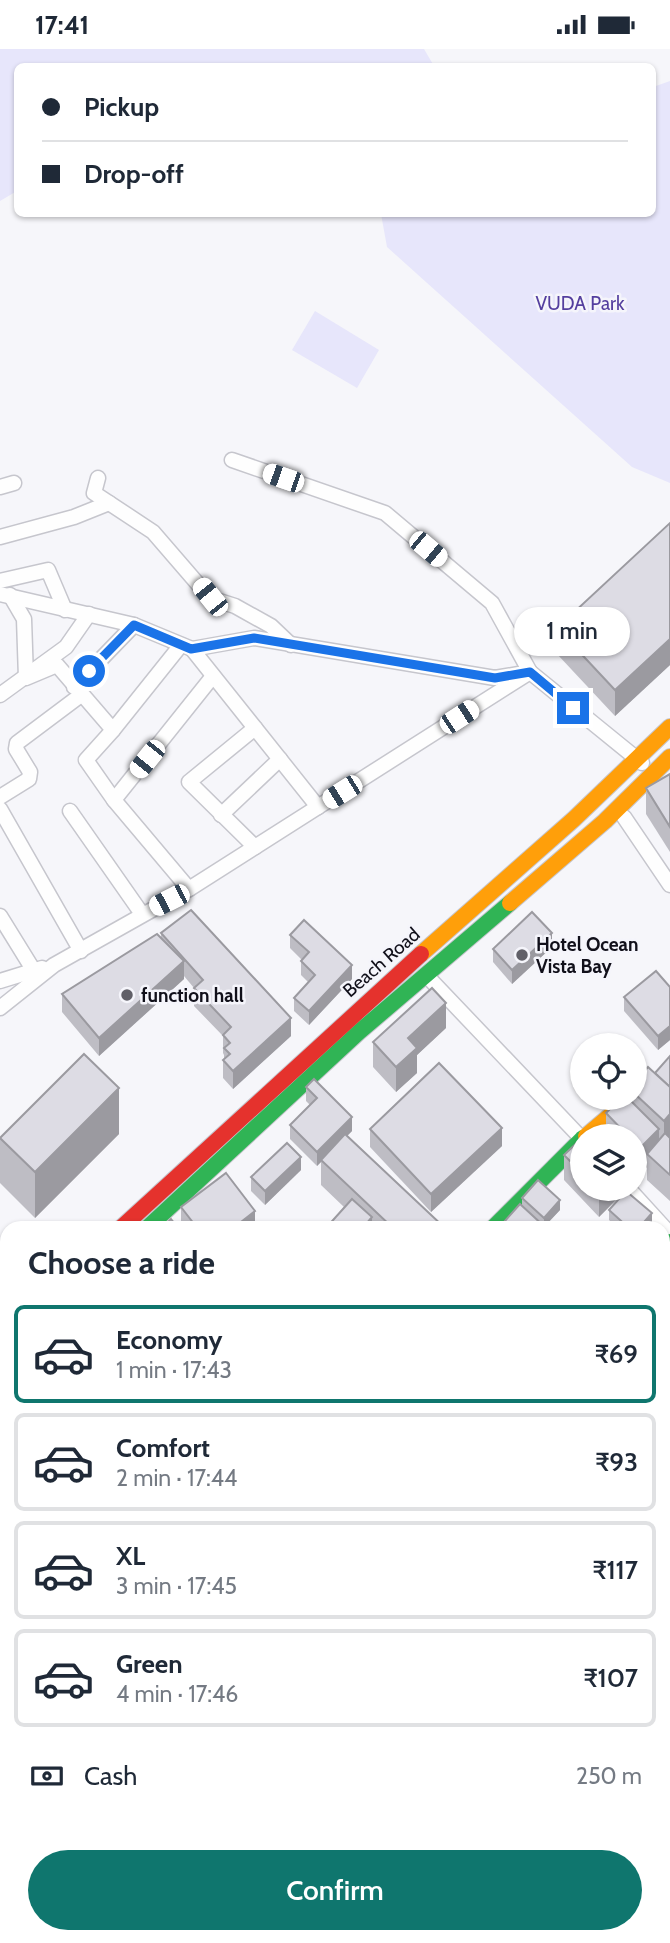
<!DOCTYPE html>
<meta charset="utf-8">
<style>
body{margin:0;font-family:Cabin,sans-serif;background:#f6f6f7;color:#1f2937;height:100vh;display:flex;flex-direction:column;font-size:26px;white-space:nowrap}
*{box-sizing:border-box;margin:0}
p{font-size:23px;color:#747a83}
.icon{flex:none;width:38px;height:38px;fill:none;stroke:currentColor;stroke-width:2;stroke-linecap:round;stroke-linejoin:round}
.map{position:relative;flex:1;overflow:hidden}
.side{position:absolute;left:0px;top:1172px;width:670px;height:723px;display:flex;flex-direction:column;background:#fff;border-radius:21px 21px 0 0;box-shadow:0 2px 5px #0004}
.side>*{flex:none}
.hud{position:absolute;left:14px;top:14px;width:642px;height:154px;border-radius:10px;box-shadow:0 2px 5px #0004;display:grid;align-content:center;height:154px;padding:0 28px;background:#fff}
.tools{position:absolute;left:570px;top:984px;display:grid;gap:14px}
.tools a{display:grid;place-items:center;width:77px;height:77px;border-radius:50%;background:#fff;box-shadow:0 2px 5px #0004;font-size:35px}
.end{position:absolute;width:32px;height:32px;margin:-16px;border:9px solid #1a73e8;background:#fff;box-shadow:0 0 0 4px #fff}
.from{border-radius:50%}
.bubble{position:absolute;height:49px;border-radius:24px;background:#fff;box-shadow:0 2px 5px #0004;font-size:23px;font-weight:600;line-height:49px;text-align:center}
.car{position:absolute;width:21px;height:42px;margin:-21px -10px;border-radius:9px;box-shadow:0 0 5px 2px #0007;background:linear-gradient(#fff 24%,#345 0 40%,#fff 0 76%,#345 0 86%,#fff 0)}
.hud b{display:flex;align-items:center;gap:24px;height:66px;font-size:26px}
.hud b+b{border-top:2px solid #e0e1e3}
.hud i{width:18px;height:18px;background:#1f2937}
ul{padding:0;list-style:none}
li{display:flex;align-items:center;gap:21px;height:98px;margin:0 14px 10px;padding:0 14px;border:4px solid #e0e1e3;border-radius:10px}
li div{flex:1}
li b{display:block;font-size:26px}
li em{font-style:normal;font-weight:600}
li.active{border-color:#0f766e}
li>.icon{width:63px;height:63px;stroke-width:1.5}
h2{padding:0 28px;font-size:32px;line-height:84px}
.pay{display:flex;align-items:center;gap:18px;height:77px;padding:0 28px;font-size:26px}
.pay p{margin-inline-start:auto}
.cta{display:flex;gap:14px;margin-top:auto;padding:14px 28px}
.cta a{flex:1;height:80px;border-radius:42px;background:#0f766e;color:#fff;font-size:28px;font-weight:600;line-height:80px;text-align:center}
.status{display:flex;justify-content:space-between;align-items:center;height:49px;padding:0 35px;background:#fff;direction:ltr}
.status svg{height:19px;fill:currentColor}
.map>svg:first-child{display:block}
</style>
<div class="status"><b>17:41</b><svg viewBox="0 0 49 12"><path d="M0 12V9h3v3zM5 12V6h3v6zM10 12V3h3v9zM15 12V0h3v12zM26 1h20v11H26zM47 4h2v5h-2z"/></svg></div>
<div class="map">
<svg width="670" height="1894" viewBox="0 0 670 1894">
<rect width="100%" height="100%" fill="#f6f6fa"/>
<g fill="#e7e6fb">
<path d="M0,0H424L434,17L18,18L17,142L0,152Z"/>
<path d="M670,32V434L632,418L387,198L381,165L653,164V38Z"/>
<path d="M315,262L379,301L357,339L292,301Z"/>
<path d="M663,1502L670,1509V1827L663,1824Z"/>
</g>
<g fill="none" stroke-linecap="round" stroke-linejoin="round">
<g stroke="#c6c6cd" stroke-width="17">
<g id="street">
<path d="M232,411L385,464L492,554L530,623L495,629L254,589L192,600L318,758"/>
<path d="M98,429L94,444L153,483L210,549L235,557L271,577L291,596"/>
<path d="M0,438L14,434"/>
<path d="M0,488L74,468L109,454"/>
<path d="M0,532L48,521L65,561"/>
<path d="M0,545L134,576L192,600"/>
<path d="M10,546L24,570L26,629L57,616L113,681L86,711L114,751L189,840"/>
<path d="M74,638L134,576"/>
<path d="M0,646L66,598L89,565"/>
<path d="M113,681L181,596"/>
<path d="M0,748L29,730L30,723L16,700L17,694L81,646"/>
<path d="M114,751L213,627"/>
<path d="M0,760L81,902"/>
<path d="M70,762L142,865"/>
<path d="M221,766L280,710"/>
<path d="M624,768L670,836"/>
<path d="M255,798L189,733L255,679"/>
<path d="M0,867L34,922"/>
<path d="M426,926L583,1091"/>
<path d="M0,932L42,919"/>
<path d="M0,959L54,916L189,840L530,623L642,714"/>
<path d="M628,1139L670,1185"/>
<path d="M3,1246L0,1258L7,1304"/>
<path d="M0,1522L7,1516"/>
<path d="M0,1579L7,1586"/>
<path d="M0,1796L7,1803"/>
<path d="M136,1888L139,1894"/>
<path d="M279,1888L283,1894"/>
<path d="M425,1888L429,1894"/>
</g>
</g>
<g stroke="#c6c6cd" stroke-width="18">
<g id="fast">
<path d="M146,1180L359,983L510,854"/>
<path d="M492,1180L583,1089"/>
<path d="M663,1198L670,1193"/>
<path d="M0,1321L7,1303"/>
</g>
</g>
<g stroke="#c6c6cd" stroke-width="18">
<g id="slow">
<path d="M510,854L605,772L670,708"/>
<path d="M421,905L574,770L670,678"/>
<path d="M586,1087L632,1048"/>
<path d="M0,1353L7,1345"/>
<path d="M663,1876L670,1879"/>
<path d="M651,1888L664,1894"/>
<path d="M107,1894L112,1888"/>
</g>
</g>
<g stroke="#c6c6cd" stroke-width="18">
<path id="jam" d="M120,1180L421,905"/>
</g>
<use href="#street" stroke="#fefefe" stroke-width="14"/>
<use href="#fast" stroke="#30b455" stroke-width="16"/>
<use href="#slow" stroke="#ff9f0a" stroke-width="16"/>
<use href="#jam" stroke="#e5322d" stroke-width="16"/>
</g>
<g fill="#bebdc4">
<path d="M670,474V616L615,667L557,605V579Z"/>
<path d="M670,725V803L646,765V739Z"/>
<path d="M161,884L291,987L233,1040L223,1029V1011L224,1010V1006L223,1004V987L194,957V939L184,927V930L99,1007L62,963V945L161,889Z"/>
<path d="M290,886L352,930L309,976L294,962V949L309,934L301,926V912L302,911L290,899Z"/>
<path d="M552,898L512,935L493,913V900Z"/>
<path d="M670,938V991L658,1001L624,962V948Z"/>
<path d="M446,979L417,1006V1024L396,1043L373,1018V993Z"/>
<path d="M670,1007V1152L647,1131V1118L640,1124L635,1119V1087H606V1064L629,1050V1048H635V1033L655,1024Z"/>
<path d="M306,1038L352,1082L347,1087L446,1180H325L344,1158L321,1136V1113L317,1117L290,1090V1076L310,1056L306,1052Z"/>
<path d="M370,1080L502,1097L431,1163L370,1098Z"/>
<path d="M119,1085L35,1169L0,1134V1089Z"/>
<path d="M583,1090V1139H616V1151L599,1168L564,1131V1106Z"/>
<path d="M301,1121L265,1156L251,1142V1128Z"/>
<path d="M522,1149L560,1161L544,1178L546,1180H504V1173L522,1157Z"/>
<path d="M181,1158L255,1180H181Z"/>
<path d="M609,1161L652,1174L647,1180H619L609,1171Z"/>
<path d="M7,1385V1402L3,1398V1389Z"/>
<path d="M0,1397L7,1405V1456L0,1449Z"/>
<path d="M0,1450L7,1457L4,1507L0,1503Z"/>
<path d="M7,1524V1549L1,1543V1529Z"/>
<path d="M0,1589L7,1595V1657L0,1651Z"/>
<path d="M7,1734V1785L0,1779V1739Z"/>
<path d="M154,1888H203L207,1894H157Z"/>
<path d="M217,1888H274L276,1894H220Z"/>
<path d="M486,1888H516L514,1894H477L486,1889Z"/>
<path d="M519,1888L555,1894H519Z"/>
</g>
<g fill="#9b9aa0">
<path d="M670,590V616L615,667V641Z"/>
<path d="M552,884V898L512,935V921Z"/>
<path d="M184,912V930L99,1007V989Z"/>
<path d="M352,916V930L309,976V962Z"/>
<path d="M446,954V979L417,1006V1024L396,1043V1018L408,989Z"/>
<path d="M291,969V987L233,1040V1022Z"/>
<path d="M670,977V991L658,1001V987Z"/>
<path d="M119,1039V1085L35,1169V1123Z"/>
<path d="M670,1065V1090L664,1097V1072Z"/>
<path d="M352,1068V1082L322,1112L321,1111V1113L317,1117V1103Z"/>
<path d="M502,1079V1097L431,1163V1145Z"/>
<path d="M659,1080V1106L647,1105V1118L640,1124V1099Z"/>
<path d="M301,1108V1121L265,1156V1142Z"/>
<path d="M602,1139H616V1151L599,1168V1142Z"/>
<path d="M560,1151V1161L544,1178V1169Z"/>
<path d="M255,1162V1180H232Z"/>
<path d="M652,1164V1174L647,1180H638Z"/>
<path d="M372,1168V1180H362Z"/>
<path d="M7,1490V1503L4,1507V1493Z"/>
<path d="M7,1595V1609L0,1617V1604Z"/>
<path d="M7,1709V1723L0,1730V1717Z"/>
<path d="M4,1829V1855L0,1859V1834Z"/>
<path d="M68,1888H72V1894H63Z"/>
<path d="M164,1888H194L184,1894H164Z"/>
<path d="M336,1888H350L341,1894H328Z"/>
<path d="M474,1888H476V1894H471Z"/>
<path d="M510,1888H516L514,1894H510Z"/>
<path d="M551,1888H558L555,1894H548Z"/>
<path d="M587,1888H591L590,1894H584Z"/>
</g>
<g fill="#dddce4" stroke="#9b9aa0" stroke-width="2">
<path d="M670,474V590L615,641L557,579Z"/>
<path d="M670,725V778L646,739Z"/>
<path d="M191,861L291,969L233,1022L223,1011L230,1005L224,999L230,994L223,986L231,978L194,939L203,931L161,884Z"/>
<path d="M532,863L552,884L512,921L493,900Z"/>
<path d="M304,871L352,916L309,962L294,949L315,926L301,912L309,903L290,886Z"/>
<path d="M157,885L184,912L99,989L62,945Z"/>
<path d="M656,922L670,938V977L658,987L624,948Z"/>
<path d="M432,939L446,954L408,989L417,999L396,1018L373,993Z"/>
<path d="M84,1005L119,1039L35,1123L0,1089Z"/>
<path d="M670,1007V1038L655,1024Z"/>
<path d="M439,1014L502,1079L431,1145L370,1080Z"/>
<path d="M648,1018L670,1038V1065L664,1072L635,1045V1033Z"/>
<path d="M314,1030L352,1068L317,1103L290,1076L317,1049L306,1038Z"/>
<path d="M622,1048H627L659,1080L640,1099L635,1094V1087H628L606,1064Z"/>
<path d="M665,1084L670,1089V1126L647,1105Z"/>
<path d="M345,1085L446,1180H394L321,1111Z"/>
<path d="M582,1089L583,1090V1125L564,1106Z"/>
<path d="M287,1094L301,1108L265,1142L251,1128Z"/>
<path d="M226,1124L255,1162L232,1180H198L181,1158Z"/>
<path d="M538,1131L560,1151L544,1169L522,1149Z"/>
<path d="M626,1142L652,1164L638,1180H630L609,1161Z"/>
<path d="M352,1150L372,1168L362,1180H325Z"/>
<path d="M520,1155L546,1179V1180H511L504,1173Z"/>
<path d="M171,1170L179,1180H161Z"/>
<path d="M0,1397L7,1405V1416L0,1423Z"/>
<path d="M7,1416V1430L0,1423Z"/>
<path d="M0,1450L7,1457V1490L4,1493L0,1489Z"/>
<path d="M7,1524V1536L1,1529Z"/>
<path d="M0,1589L7,1595L0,1604Z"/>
<path d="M7,1605V1643L0,1637V1613Z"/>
<path d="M6,1670L7,1709L0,1717V1676Z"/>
<path d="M6,1733L7,1734V1771L0,1765V1739Z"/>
<path d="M0,1825L4,1829L0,1834Z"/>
<path d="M7,1860V1888H68L63,1894H0V1868Z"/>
<path d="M191,1888H203L207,1894H181Z"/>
<path d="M231,1888H274L276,1891L270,1894H231L229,1890Z"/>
<path d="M307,1888H336L328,1894H310L306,1889Z"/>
<path d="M450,1888H474L471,1894H447Z"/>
<path d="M481,1888H484L494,1894H477Z"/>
<path d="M519,1888H551L548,1894H531Z"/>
<path d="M561,1888H587L584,1894H558Z"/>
</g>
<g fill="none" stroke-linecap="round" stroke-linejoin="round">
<path stroke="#1a73e8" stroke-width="9" d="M89,622L134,576L191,600L254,589L495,629L530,623L573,659"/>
</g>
<g fill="#616068" stroke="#f5f5fb" stroke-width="2.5">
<circle cx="522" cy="906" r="7"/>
<circle cx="127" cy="946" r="7"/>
</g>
<g text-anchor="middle" stroke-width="5" stroke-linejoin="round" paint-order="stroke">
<g font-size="19" fill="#543f9f" stroke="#f5f5fb">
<text x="580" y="261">VUDA Park</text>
</g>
<g font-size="19" font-weight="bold" fill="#11101a" stroke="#f5f5fb" text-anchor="start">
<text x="536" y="902">Hotel Ocean<tspan x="536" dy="22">Vista Bay</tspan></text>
<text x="141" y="953">function hall</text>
</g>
<g font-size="19" fill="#11101a" stroke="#f5f5fb">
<text transform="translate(381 913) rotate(-41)" y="7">Beach Road</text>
</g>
</g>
</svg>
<div class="tools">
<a><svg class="icon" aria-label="locate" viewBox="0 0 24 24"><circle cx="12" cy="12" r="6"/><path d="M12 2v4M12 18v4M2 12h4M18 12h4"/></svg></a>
<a><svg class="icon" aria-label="layers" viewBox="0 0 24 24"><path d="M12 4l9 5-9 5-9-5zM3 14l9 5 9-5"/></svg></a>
</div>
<i class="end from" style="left:89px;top:622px"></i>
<i class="end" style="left:573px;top:659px"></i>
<div class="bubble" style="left:514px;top:558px;width:116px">1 min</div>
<i class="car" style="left:283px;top:429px;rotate:289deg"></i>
<i class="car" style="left:428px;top:500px;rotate:130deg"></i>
<i class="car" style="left:210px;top:548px;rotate:321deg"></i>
<i class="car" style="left:459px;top:668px;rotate:57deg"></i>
<i class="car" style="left:147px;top:710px;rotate:219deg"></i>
<i class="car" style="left:342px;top:743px;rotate:238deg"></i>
<i class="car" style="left:169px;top:851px;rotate:243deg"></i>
<div class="hud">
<b><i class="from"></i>Pickup</b>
<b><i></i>Drop-off</b>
</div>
<section class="side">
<h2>Choose a ride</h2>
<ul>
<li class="active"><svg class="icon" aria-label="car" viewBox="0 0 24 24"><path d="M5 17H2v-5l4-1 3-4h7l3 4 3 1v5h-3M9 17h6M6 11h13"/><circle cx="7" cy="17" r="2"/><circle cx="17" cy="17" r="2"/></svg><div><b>Economy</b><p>1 min · 17:43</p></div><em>₹69</em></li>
<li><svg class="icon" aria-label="car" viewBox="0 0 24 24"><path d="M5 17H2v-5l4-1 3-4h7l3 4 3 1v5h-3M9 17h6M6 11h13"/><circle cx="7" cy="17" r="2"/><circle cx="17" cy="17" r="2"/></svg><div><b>Comfort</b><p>2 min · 17:44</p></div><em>₹93</em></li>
<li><svg class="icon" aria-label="car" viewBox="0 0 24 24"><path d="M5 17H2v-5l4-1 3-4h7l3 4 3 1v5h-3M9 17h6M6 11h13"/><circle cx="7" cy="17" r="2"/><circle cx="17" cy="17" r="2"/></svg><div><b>XL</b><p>3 min · 17:45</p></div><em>₹117</em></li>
<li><svg class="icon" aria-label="car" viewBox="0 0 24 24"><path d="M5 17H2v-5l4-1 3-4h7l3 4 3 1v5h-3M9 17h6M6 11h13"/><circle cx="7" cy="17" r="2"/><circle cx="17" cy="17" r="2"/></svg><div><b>Green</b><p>4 min · 17:46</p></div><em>₹107</em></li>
</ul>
<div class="pay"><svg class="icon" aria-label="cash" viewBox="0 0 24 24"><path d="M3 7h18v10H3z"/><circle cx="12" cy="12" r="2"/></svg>Cash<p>250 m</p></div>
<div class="cta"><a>Confirm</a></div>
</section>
</div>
